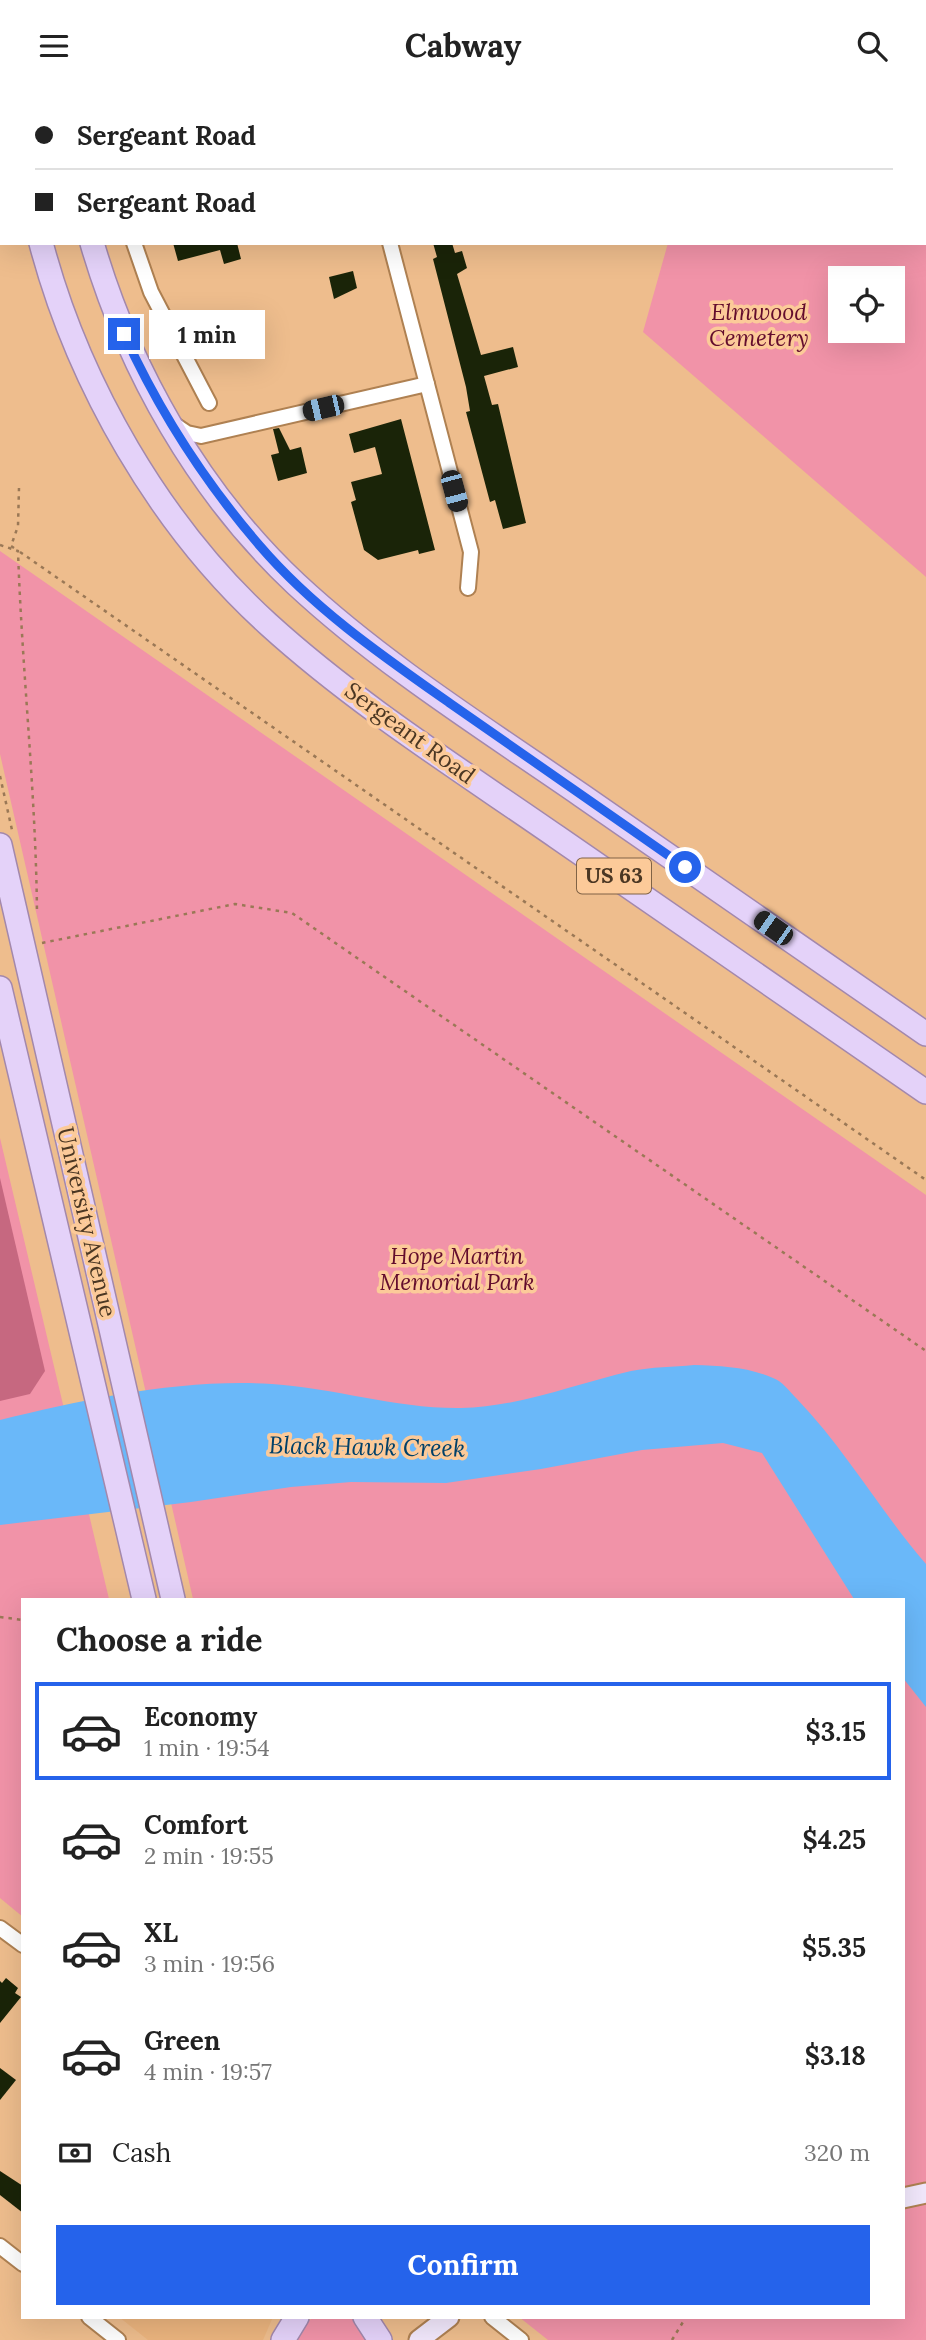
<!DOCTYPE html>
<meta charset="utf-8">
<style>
body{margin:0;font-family:Lora,serif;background:#f2f2f2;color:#222;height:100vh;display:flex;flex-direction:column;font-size:26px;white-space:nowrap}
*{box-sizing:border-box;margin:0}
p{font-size:23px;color:#767676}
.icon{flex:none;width:38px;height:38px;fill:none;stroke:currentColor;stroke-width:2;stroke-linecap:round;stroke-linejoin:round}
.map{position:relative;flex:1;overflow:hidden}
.panel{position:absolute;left:21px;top:1507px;width:884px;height:721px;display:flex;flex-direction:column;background:#fff;border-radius:0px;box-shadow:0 7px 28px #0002}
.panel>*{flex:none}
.top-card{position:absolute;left:0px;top:0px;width:928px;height:154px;box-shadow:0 7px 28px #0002;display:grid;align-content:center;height:154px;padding:0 35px;background:#fff}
.fabs{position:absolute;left:828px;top:175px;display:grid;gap:14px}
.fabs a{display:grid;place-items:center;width:77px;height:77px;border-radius:0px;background:#fff;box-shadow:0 7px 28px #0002;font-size:35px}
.end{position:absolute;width:32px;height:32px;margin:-16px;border:9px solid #2563eb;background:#fff;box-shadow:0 0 0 4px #fff}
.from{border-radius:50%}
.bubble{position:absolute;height:49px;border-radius:0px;background:#fff;box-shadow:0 7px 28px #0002;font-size:23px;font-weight:800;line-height:49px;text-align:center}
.car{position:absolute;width:21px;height:42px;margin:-21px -10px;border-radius:9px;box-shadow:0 0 5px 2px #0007;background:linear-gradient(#222 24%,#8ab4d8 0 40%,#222 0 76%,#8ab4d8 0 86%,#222 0)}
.top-card b{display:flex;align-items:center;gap:24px;height:66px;font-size:26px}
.top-card b+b{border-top:2px solid #e0e0e0}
.top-card i{width:18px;height:18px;background:#222}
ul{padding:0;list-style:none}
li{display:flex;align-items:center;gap:21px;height:98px;margin:0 14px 10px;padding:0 21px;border:4px solid transparent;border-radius:0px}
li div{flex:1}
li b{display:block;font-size:26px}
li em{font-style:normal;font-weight:800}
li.active{border-color:#2563eb}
li>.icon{width:63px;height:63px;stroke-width:1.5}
h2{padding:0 35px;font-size:32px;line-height:84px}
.pay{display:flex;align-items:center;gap:18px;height:77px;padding:0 35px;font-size:26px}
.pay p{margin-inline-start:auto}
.button{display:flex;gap:14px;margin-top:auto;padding:14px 35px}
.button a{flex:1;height:80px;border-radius:0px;background:#2563eb;color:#fff;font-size:28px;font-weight:800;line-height:80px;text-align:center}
header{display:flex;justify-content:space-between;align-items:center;height:91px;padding:0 35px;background:#fff;font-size:32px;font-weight:800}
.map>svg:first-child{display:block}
</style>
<header><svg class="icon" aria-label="menu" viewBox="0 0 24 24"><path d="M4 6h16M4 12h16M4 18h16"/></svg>Cabway<svg class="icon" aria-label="search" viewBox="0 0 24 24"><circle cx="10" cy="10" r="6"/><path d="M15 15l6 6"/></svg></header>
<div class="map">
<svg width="926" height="2249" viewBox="0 0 926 2249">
<rect width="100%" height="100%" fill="#eebd8d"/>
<path fill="#ebb47e" d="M119,2226H273L263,2249H148Z"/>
<g fill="#f193a8" fill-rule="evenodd">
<path d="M710,0H926V486L643,241L668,152H926V2ZM840,187H892V240H840Z"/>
<path d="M0,460L926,1104V2249H548L519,2226H903V1508H193L0,663Z"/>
<path d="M0,1047L109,1508H23V1826L0,1807Z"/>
<path d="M314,2226H356L374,2249H296L307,2231Z"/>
</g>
<path fill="#c66880" d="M0,1087L45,1280L30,1303L0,1310Z"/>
<path fill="#6ab8f9" d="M694,1274C722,1275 748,1276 773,1287C782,1290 790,1301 797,1308C846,1359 880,1420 926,1473V1616L903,1587V1508H854L762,1362L723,1352L642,1359L541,1378L446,1392L351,1391L291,1396L191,1411L0,1434V1329C84,1308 185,1287 272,1293C335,1297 397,1318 461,1317C519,1316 575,1293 631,1280C651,1276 674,1276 694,1274Z"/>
<g fill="#1a2408">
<path d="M173,152H237L241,168L224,173L220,159L178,170Z"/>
<path d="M433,152H452L455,162L462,160L467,177L457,183L481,264L513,256L518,276L484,285L492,314L498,313L526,432L503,438L495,409L490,411L466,321L470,320L466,296L433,168L437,166Z"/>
<path d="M353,180L357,197L334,208L329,186Z"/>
<path d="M401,328L435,459L419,463L418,459L378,469L364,459L351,411L356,409L351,391L382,383L375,356L354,362L349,343Z"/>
<path d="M279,337L290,359L301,356L307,382L278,390L271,364L279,362L273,338Z"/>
<path d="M6,1887L18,1897L15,1902L21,1906L0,1932V1890L2,1892Z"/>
<path d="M0,1977L16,1989L0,2009Z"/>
<path d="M0,2080L23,2095V2122L0,2104Z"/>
</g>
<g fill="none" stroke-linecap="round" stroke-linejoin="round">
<g stroke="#af8152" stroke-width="10">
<g id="lane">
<path d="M710,0V2"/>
<path d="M926,32V31"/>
<path d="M926,58V61"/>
</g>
</g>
<g stroke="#af8152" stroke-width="18">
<g id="street">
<path d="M95,0L96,2"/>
<path d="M351,0V2"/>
<path d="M328,2L335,0"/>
<path d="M134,152L151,201L209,312"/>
<path d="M390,152L471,461L468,497"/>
<path d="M175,334L187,342L201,345L427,293"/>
<path d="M0,1837L23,1854"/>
<path d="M0,2155L23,2173"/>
<path d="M89,2226L118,2249"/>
<path d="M492,2226L521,2249"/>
</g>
</g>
<g stroke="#af8152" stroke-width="23">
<g id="secondary">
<path d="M903,2107L926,2102"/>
<path d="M419,2249L449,2226"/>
</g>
</g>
<g stroke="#a388ac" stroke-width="26">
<g id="primary">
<path d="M1,0L2,4"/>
<path d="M50,0V2"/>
<path d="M41,152C78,292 160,435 268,533C356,613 459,678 557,746C680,831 803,916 926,1001"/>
<path d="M92,152C129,279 199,402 296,493C382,573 484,637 581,704C696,783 811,863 926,943"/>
<path d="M0,754L173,1508"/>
<path d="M0,897L144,1508"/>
<path d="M365,2226L380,2249"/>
<path d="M283,2249L297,2226"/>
</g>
</g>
<g stroke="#9a7856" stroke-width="2.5" stroke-dasharray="3.5 5" stroke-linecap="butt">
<path d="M0,454L18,460C22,581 36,702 37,823"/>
<path d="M14,457L11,455L18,435L19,397"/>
<path d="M20,461L926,1089"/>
<path d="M0,685L12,739"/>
<path d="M42,852L235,813L292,822L926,1260"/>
<path d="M0,1526L23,1529"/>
<path d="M672,2249L686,2226"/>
</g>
<use href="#lane" stroke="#fff" stroke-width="7"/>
<use href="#street" stroke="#fff" stroke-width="14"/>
<use href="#secondary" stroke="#f2e8fc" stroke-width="19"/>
<use href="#primary" stroke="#e4d2f9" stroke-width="23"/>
</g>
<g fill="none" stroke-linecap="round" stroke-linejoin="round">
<path stroke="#2563eb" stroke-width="9" d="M124,243C159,320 204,390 260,455C314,518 384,566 451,613C529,668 607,722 685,776"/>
</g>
<g text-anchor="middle" stroke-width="7" stroke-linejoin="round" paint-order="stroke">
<rect fill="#fcca99" stroke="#806346" stroke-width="2" x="577" y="767.5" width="74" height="35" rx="5"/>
<g font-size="21" font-weight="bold" fill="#4b3723">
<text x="614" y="792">US 63</text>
</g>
<g font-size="23" font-style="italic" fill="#630c2d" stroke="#fcca99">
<text x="759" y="229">Elmwood<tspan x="759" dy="26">Cemetery</tspan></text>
<text x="457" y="1173">Hope Martin<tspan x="457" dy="26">Memorial Park</tspan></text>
</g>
<g font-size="23" fill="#4b3723" stroke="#fcca99">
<text transform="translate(410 642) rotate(36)" y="8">Sergeant Road</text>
<text transform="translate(87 1131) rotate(77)" y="8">University Avenue</text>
</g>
<g font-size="24" font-style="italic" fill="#004069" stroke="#fcca99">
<text transform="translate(367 1356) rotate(1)" y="8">Black Hawk Creek</text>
</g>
</g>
</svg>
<div class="fabs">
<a><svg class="icon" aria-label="locate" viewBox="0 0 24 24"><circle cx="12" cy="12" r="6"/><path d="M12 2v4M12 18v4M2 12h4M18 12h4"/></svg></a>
</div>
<i class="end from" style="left:685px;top:776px"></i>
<i class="end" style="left:124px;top:243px"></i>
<div class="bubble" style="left:149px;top:219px;width:116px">1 min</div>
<i class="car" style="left:323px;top:317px;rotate:257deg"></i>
<i class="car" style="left:454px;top:400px;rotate:165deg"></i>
<i class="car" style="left:773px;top:837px;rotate:305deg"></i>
<div class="top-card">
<b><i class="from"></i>Sergeant Road</b>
<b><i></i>Sergeant Road</b>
</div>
<section class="panel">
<h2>Choose a ride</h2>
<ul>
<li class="active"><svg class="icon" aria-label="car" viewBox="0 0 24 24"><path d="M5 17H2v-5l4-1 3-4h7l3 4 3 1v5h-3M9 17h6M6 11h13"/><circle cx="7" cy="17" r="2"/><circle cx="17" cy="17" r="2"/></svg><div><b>Economy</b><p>1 min · 19:54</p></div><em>$3.15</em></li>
<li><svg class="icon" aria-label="car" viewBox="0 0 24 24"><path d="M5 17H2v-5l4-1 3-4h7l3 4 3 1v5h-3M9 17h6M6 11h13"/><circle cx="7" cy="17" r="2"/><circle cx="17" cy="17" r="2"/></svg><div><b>Comfort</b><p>2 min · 19:55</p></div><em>$4.25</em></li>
<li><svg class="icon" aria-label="car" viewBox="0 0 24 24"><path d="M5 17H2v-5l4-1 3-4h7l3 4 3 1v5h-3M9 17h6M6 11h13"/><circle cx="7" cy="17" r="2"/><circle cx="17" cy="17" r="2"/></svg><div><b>XL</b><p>3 min · 19:56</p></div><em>$5.35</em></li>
<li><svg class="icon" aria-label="car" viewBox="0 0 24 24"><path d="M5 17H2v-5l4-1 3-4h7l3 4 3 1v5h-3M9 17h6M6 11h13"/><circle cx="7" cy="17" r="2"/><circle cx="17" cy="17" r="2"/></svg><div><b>Green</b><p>4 min · 19:57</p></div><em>$3.18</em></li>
</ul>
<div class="pay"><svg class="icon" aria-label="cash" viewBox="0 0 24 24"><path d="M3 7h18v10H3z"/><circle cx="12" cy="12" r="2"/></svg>Cash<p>320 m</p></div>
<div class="button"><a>Confirm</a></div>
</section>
</div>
